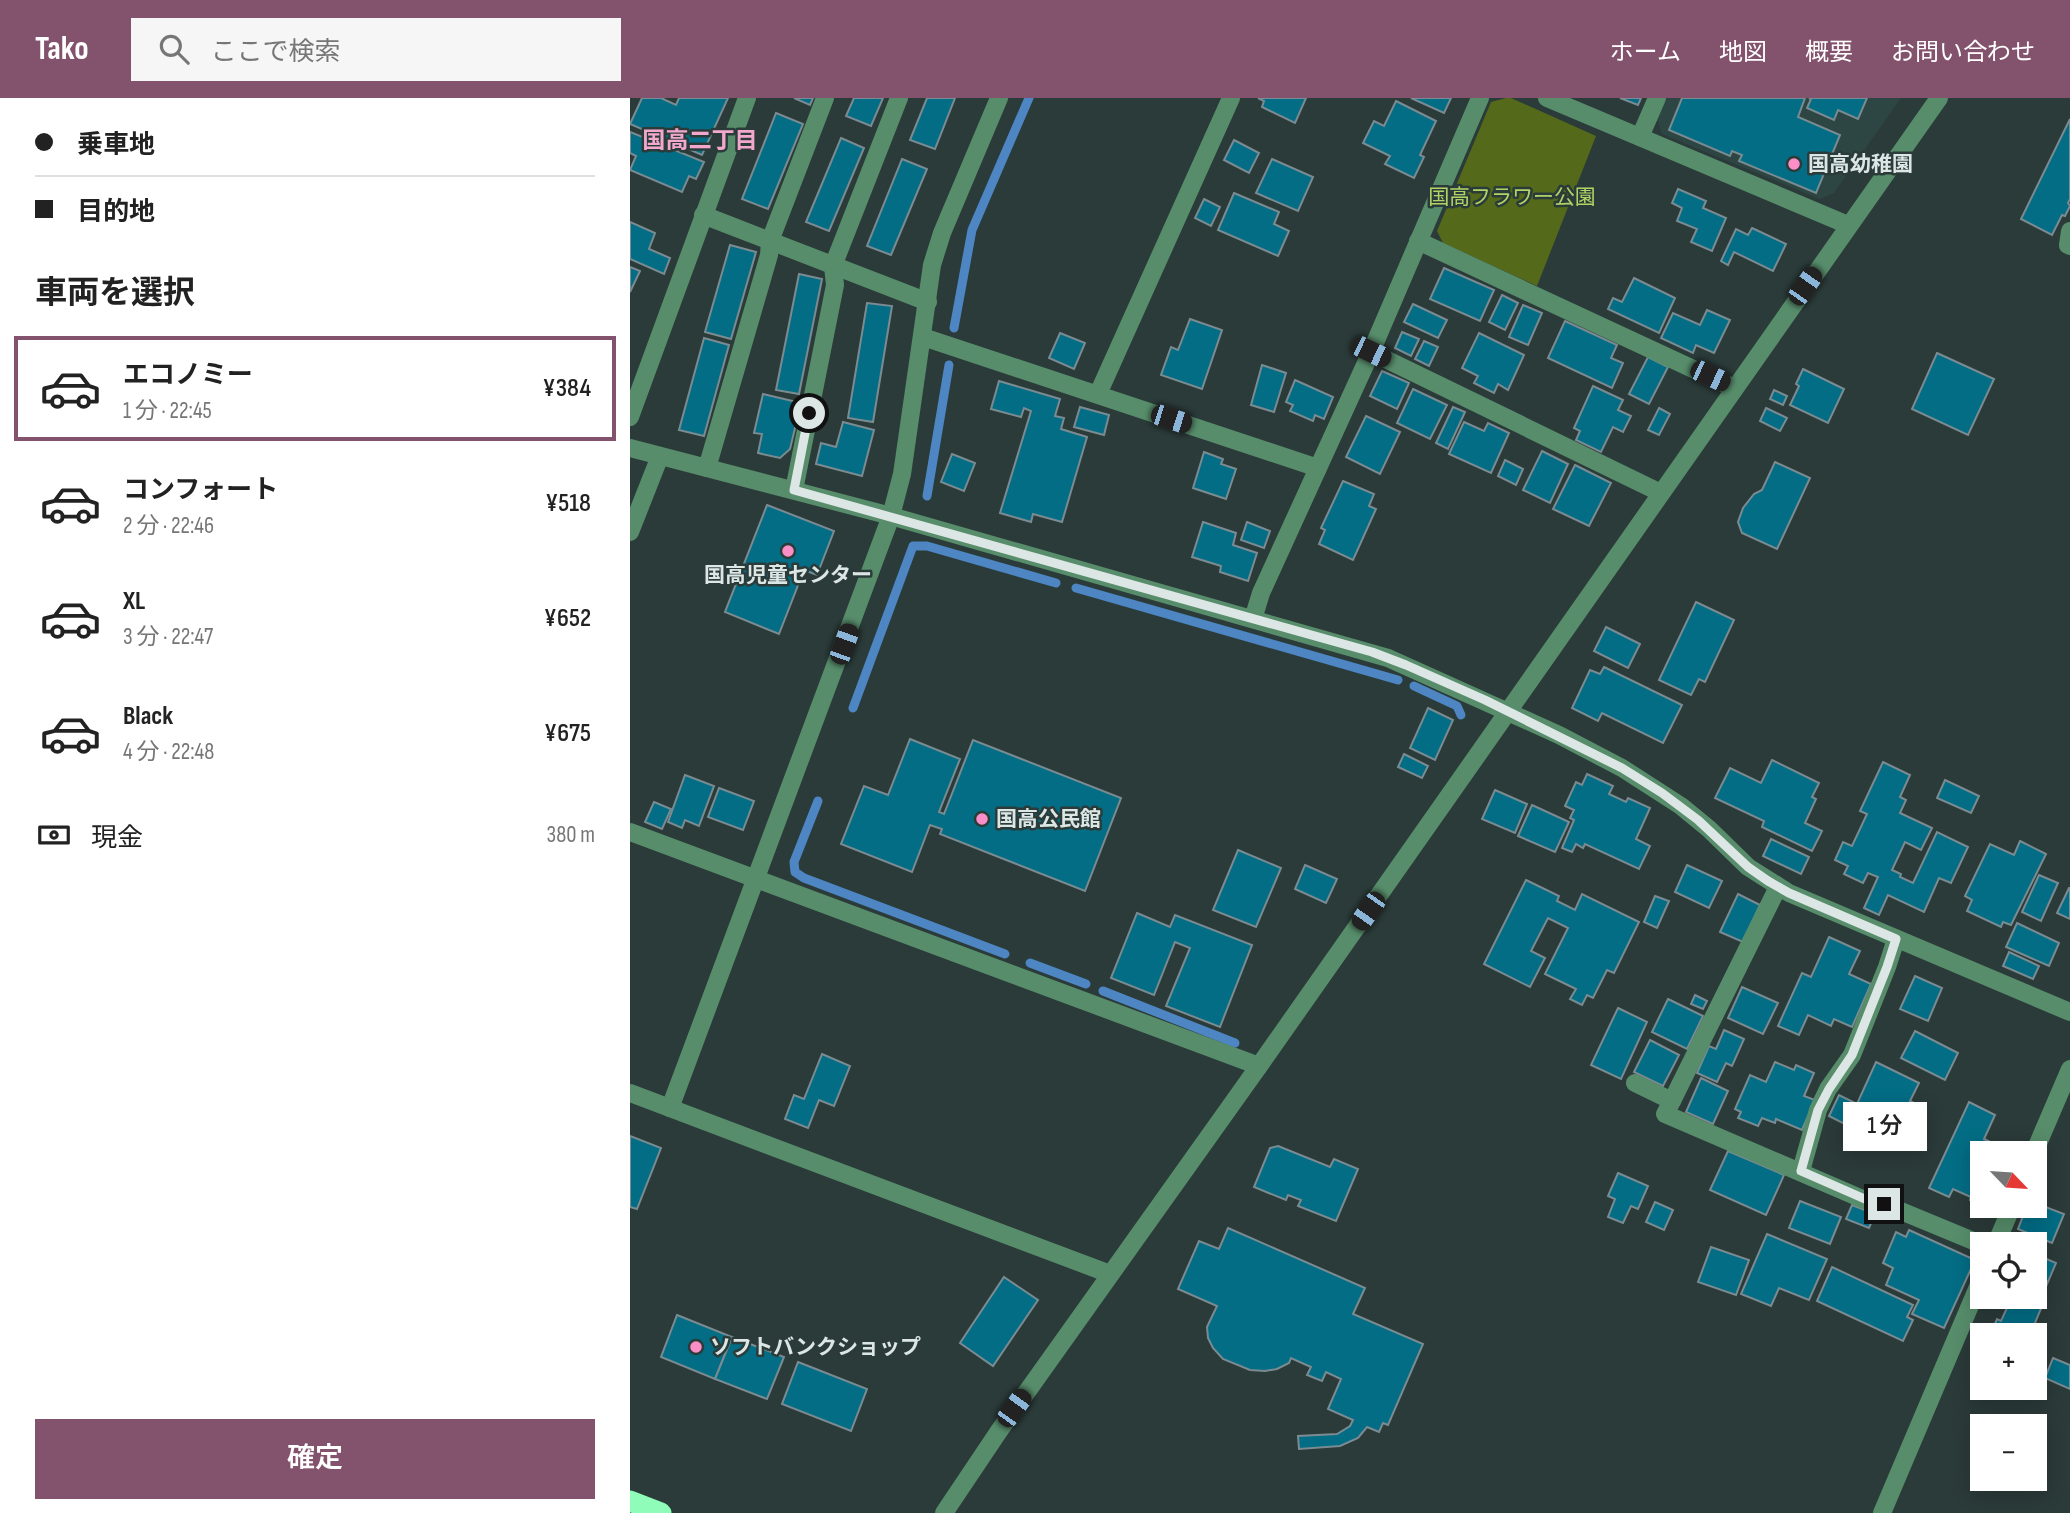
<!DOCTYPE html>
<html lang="ja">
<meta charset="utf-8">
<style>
body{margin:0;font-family:"Sofia Sans Condensed","Noto Sans JP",sans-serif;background:#f6f6f6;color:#222;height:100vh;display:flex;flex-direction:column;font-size:26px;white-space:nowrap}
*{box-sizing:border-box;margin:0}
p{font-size:23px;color:#767676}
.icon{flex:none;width:38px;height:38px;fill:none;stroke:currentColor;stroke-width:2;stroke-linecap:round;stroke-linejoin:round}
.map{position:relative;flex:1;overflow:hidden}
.sheet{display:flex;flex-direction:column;background:#fff;width:630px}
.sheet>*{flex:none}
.banner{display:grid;align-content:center;height:154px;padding:0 35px;background:#fff}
.needle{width:46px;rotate:115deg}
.controls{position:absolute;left:1340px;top:1043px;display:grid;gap:14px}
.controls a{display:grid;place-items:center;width:77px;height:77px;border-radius:0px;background:#fff;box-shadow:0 4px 18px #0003;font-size:35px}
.end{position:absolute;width:32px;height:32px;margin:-16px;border:9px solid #dce7e5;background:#111;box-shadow:0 0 0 4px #111}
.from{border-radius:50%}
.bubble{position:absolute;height:49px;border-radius:0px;background:#fff;box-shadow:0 4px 18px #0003;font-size:23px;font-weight:600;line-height:49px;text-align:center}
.car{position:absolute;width:21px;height:42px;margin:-21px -10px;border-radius:9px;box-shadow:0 0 5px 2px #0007;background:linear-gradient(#222 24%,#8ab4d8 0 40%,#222 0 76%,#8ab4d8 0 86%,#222 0)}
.banner b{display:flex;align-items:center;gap:24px;height:66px;font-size:26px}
.banner b+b{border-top:2px solid #e0e0e0}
.banner i{width:18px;height:18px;background:#222}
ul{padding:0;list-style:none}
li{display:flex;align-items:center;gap:21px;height:105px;margin:0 14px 10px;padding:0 21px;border:4px solid transparent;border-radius:0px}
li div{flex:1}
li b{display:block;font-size:26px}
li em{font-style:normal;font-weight:600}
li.selected{border-color:#83536d}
li>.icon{width:63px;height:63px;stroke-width:1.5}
h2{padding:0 35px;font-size:32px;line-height:84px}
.pay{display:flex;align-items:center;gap:18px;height:77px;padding:0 35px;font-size:26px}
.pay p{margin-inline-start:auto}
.cta{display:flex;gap:14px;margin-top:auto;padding:14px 35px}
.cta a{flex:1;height:80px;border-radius:0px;background:#83536d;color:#fff;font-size:28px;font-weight:600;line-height:80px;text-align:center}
header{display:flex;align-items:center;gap:42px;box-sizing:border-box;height:98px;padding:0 35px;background:#83536d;color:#fff}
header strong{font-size:33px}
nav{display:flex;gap:38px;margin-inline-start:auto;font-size:24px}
.search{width:490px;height:63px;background:#f6f6f6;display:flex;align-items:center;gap:18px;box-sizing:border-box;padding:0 24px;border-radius:0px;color:#767676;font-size:26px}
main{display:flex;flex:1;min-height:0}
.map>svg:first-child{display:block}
</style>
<header>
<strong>Tako</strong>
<div class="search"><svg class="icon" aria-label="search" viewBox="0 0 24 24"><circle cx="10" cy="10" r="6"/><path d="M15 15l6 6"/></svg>ここで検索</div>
<nav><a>ホーム</a><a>地図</a><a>概要</a><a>お問い合わせ</a></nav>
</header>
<main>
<section class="sheet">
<div class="banner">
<b><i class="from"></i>乗車地</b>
<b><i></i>目的地</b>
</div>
<h2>車両を選択</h2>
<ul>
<li class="selected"><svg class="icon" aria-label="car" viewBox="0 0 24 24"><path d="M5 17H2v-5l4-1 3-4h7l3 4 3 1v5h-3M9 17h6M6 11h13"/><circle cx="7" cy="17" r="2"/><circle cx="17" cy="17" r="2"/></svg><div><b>エコノミー</b><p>1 分 · 22:45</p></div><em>¥384</em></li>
<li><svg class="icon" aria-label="car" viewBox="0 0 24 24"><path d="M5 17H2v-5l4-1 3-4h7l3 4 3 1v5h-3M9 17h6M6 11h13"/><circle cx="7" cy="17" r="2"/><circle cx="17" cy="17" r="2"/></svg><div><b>コンフォート</b><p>2 分 · 22:46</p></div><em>¥518</em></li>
<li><svg class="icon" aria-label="car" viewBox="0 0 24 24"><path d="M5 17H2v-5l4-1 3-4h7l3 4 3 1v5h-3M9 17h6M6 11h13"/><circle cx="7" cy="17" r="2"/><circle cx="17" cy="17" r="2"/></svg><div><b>XL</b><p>3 分 · 22:47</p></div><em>¥652</em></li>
<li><svg class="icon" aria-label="car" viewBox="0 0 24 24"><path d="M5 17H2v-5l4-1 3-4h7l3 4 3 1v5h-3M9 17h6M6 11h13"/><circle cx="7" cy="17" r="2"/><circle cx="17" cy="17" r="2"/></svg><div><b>Black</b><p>4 分 · 22:48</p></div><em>¥675</em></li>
</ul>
<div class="pay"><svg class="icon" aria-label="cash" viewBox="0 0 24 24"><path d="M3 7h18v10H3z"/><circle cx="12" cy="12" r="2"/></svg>現金<p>380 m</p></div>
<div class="cta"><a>確定</a></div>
</section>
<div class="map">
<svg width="1440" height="1415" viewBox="0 0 1440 1415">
<rect width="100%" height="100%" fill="#2b3b39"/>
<path fill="#2d4643" d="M1037,0H1271L1204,95L1190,101L1032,36L1027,21Z"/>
<path fill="#546a1a" d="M876,0H881L966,38L907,188L813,145L807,133L861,4Z"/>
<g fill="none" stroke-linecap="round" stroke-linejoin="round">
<g stroke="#4d86c3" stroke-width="9">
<path d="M324,230L342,132L399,0"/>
<path d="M297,398L319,267"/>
<path d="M446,490L768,582"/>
<path d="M784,588L827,608L831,617"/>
<path d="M223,610L283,448H297L426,485"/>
<path d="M188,703L164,764L165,774L174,780L375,856"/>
<path d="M400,865L456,886"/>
<path d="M473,893L605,945"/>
</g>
</g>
<g fill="#036d85" stroke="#7a8b91" stroke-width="2">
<path d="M12,0H31L46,7L49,0H98L72,57L0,26Z"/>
<path d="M164,0H183L180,7Z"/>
<path d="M224,0H253L241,28L216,18Z"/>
<path d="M297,0H325L305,51L280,42Z"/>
<path d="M628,0H676L665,25L632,9L634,3Z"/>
<path d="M781,0H821L814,15Z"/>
<path d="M990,0H1011L1008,7Z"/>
<path d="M1052,0H1175L1168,19L1210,37L1186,95L1109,63L1112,57L1102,53L1100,58L1039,32Z"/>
<path d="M1179,0H1237L1228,21L1208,12L1204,22L1177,10L1181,1Z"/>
<path d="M766,3L806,23L790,57L794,59L784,80L755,66L760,58L733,45L744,23L754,28Z"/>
<path d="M146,15L173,26L138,111L112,101Z"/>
<path d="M1440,21V101L1438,105L1440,108L1435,118L1432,117L1422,137L1391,121Z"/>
<path d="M0,34L74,64L66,81L59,78L52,94L0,72L6,58L0,55Z"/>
<path d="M211,40L234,50L199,133L176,124Z"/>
<path d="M604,42L629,55L619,75L594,62Z"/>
<path d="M272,61L297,71L261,157L237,148Z"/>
<path d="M642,61L683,79L668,113L626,95Z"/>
<path d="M1048,91L1076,103L1073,110L1096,120L1082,153L1061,144L1067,131L1047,123L1052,110L1042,105Z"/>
<path d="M604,95L649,114L644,126L659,133L648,158L588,132Z"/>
<path d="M574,101L590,109L581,128L565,120Z"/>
<path d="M0,124L25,135L19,151L40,160L34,176L0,161Z"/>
<path d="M1122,130L1156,146L1143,173L1104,154L1098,167L1091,163L1106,131L1118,137Z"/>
<path d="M100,147L126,154L101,241L75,234Z"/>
<path d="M0,169L10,173L0,194Z"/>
<path d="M814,170L864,192L850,223L800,201Z"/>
<path d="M169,176L192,181L169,296L146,292Z"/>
<path d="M1004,180L1045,200L1029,235L978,211L983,200L992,204Z"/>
<path d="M872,197L888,205L875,232L859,224Z"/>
<path d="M237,205L262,208L243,324L218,320Z"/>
<path d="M783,206L817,222L808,240L774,224Z"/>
<path d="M893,207L912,215L898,247L879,239Z"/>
<path d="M1077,212L1100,222L1084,255L1066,247L1063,255L1031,240L1043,215L1070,227Z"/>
<path d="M560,221L592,232L572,291L531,277L541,249L548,252Z"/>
<path d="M935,223L987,247L981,260L993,265L982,290L918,260Z"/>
<path d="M772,234L789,241L781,258L765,250Z"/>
<path d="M430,235L455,245L444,271L419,260Z"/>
<path d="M849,235L894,257L878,292L868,286L864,295L844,285L848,278L832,270Z"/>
<path d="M74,240L99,247L74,338L49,332Z"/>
<path d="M794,243L808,249L799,268L785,261Z"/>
<path d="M1307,255L1364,281L1338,337L1282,311Z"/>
<path d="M1018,259L1038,269L1019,306L999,296Z"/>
<path d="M632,267L656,275L644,314L621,307Z"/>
<path d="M1173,271L1214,291L1198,325L1160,307L1169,288L1166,286Z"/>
<path d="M752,273L779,285L767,311L740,298Z"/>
<path d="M665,282L703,299L694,321L685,317L683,323L660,313L663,307L656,304Z"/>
<path d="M369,283L430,301L425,318L434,320L431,331L457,339L432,424L403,416L401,424L370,415L401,313L394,310L391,319L361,311Z"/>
<path d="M963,288L993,302L988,312L1001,318L993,334L983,329L971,354L946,342L950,333L944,330Z"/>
<path d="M783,291L817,307L800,341L767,325Z"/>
<path d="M1144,292L1157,298L1153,307L1140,301Z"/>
<path d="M133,296L171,305L160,351L150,360L128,355L132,336L124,335Z"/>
<path d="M450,309L479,317L474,337L444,329Z"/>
<path d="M823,309L835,314L818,351L806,345Z"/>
<path d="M1029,310L1040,316L1029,337L1018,332Z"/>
<path d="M1136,310L1157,320L1150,333L1130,323Z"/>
<path d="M736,318L770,334L750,376L716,359Z"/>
<path d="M213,324L244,332L232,378L186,366L191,345L206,349Z"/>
<path d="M834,324L854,333L858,325L879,335L861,375L819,356Z"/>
<path d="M912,353L938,366L920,405L893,392Z"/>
<path d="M574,354L593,361L591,366L606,371L596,401L563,390Z"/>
<path d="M322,356L345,365L334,393L311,384Z"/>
<path d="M875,362L893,371L886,387L868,378Z"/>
<path d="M1145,364L1180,380L1147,451L1112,435L1108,424L1113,410L1124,396L1132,392Z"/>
<path d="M945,367L981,385L959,428L923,411Z"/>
<path d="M713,383L744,396L739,408L746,411L723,462L689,446L695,432L691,430Z"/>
<path d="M137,407L204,433L187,477L174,472L149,536L95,514Z"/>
<path d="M573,424L606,435L603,447L627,455L618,483L590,474L591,468L562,459Z"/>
<path d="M617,424L640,433L634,450L611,442Z"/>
<path d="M1066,504L1104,522L1075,584L1069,581L1061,597L1029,582Z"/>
<path d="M976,529L1010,546L998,570L964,553Z"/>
<path d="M974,569L1052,607L1033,645L972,615L968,623L942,610L960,572L970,576Z"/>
<path d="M798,610L823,622L805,662L780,650Z"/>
<path d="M280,641L330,661L309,714L314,716L343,642L491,700L455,793L310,736L312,731L300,727L282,774L211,746L234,688L258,697Z"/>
<path d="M774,656L798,668L792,680L768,669Z"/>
<path d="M1142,662L1189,685L1182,699L1186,701L1175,725L1192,733L1182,753L1132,729L1134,723L1085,700L1100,670L1131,685Z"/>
<path d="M1253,664L1280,677L1270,699L1276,702L1270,715L1302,730L1291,752L1275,744L1262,772L1271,776L1270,779L1283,785L1307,734L1338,749L1321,785L1309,780L1294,814L1258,797L1249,817L1234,810L1248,779L1238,775L1233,785L1214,776L1218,768L1205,762L1213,744L1222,748L1237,716L1230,713Z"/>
<path d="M957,676L983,688L979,696L996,704L998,700L1020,710L1006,741L1020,748L1009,771L955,746L953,750L946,746L942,754L932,750L944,722L940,720L944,712L935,708L946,684L952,687Z"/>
<path d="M55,677L84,688L69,728L55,722L52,730L38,724Z"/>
<path d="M1315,682L1349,698L1341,715L1307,700Z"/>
<path d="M89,690L124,703L113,732L78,719Z"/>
<path d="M865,692L897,706L885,735L852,721Z"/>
<path d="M24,704L41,711L32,731L15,724Z"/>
<path d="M902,707L939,724L925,754L888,738Z"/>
<path d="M1141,741L1179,759L1171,776L1133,758Z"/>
<path d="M1390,743L1416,756L1381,827L1373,824L1371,829L1337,813L1342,802L1335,798L1360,746L1384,757Z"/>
<path d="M608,752L651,770L626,829L583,812Z"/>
<path d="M675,767L707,781L696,805L665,791Z"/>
<path d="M1057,767L1092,783L1079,810L1045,794Z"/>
<path d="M1409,777L1428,785L1411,823L1392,814Z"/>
<path d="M896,782L929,798L927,803L945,812L952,796L1009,824L984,875L977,872L963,900L957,897L952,907L940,901L946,891L915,876L938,830L918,820L901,853L915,860L900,889L854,866Z"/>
<path d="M1439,790H1440V821L1427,815Z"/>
<path d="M1108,796L1130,807L1113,844L1090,834Z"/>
<path d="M1025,798L1039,803L1027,830L1014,824Z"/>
<path d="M507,815L540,829L545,817L622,847L590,929L536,908L560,850L545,844L524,897L481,880Z"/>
<path d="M1387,825L1429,845L1419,868L1376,849Z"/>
<path d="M1199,839L1230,853L1219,876L1241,886L1222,929L1204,921L1201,928L1178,917L1169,937L1148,928L1172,875L1181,879Z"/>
<path d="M1379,854L1409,868L1403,881L1373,868Z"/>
<path d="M1285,878L1312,890L1298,923L1270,911Z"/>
<path d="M1112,889L1148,905L1133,936L1098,920Z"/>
<path d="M1065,897L1077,903L1073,911L1061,906Z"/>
<path d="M1038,901L1073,918L1057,951L1022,934Z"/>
<path d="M988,910L1017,924L991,981L961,967Z"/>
<path d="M1094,932L1114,941L1102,968L1096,965L1087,984L1067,975L1079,948L1086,951Z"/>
<path d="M1285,933L1328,955L1315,982L1271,960Z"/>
<path d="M1020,942L1049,957L1033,988L1004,974Z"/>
<path d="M192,956L220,968L204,1008L189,1002L178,1030L155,1021L164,997L174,1001Z"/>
<path d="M1145,964L1164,972L1166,967L1184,975L1174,998L1185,1002L1172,1032L1146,1021L1145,1025L1132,1020L1128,1028L1108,1020L1111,1014L1105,1011L1120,977L1136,984Z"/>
<path d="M1246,964L1289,985L1280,1003L1286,1006L1264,1051L1199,1018L1209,997L1227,1006Z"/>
<path d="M1071,980L1098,993L1083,1026L1056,1014Z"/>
<path d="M1339,1004L1365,1017L1354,1041L1369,1048L1366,1055H1353V1108H1366L1363,1113L1340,1102L1341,1099L1323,1091L1319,1099L1299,1090Z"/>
<path d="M0,1038L31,1050L7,1111L0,1109Z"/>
<path d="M648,1048L700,1069L704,1061L728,1071L706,1123L668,1108L671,1102L658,1097L656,1102L624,1089L640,1050Z"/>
<path d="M1098,1053L1154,1077L1136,1117L1080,1092Z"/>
<path d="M988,1075L1018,1088L1008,1111L1001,1108L993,1125L978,1119L985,1101L978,1098Z"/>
<path d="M1170,1103L1211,1119L1200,1146L1159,1130Z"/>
<path d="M1025,1104L1043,1112L1034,1132L1016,1124Z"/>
<path d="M1405,1105L1434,1116L1422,1145L1388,1131L1397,1108H1405Z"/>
<path d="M1222,1107L1245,1116L1239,1130L1216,1121Z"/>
<path d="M598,1130L735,1190L723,1216L793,1246L758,1327L753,1325L749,1334L737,1329L728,1340L710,1348L669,1351L668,1338L707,1336L720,1328L723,1322L698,1311L711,1281L696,1274L692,1283L677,1277L681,1269L661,1260L659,1265L647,1271L635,1273L620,1272L593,1261L583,1250L578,1240L577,1229L587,1208L548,1191L569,1143L589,1151Z"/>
<path d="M1279,1132L1345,1162L1314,1230L1282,1216L1289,1202L1256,1187L1263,1170L1253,1165L1266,1134L1276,1139Z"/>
<path d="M1137,1136L1197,1161L1179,1202L1149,1190L1141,1208L1111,1196Z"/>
<path d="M1081,1149L1119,1162L1106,1197L1068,1184Z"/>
<path d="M1405,1156L1426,1165L1411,1200L1415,1201L1400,1237H1360L1367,1221L1371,1223L1382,1199H1405Z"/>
<path d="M1202,1169L1283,1207L1277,1219L1283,1222L1273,1243L1187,1203Z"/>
<path d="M374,1179L408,1202L363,1268L330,1245Z"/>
<path d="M47,1217L102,1239L85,1281L31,1259Z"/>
<path d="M102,1239L154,1259L137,1301L85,1281Z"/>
<path d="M1423,1260L1440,1267V1291L1415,1280Z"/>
<path d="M168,1264L237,1291L221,1333L152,1306Z"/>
</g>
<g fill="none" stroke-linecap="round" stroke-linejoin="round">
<g stroke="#578d6b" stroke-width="18">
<path d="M917,0L1218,127"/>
<path d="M1010,39L1027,0"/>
<path d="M73,117L298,204"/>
<path d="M1440,133L1438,147L1440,148"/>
<path d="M788,143L1104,290"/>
<path d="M293,239L688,370"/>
<path d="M741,254L1031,395"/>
<path d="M468,296L601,0"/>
<path d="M0,319L117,0"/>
<path d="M0,350L261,418L758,560L929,637L992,670L1051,708L1079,731L1118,769L1159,795L1440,914"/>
<path d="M77,370L139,157L140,143L195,0"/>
<path d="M164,392L205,187L203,168L269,0"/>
<path d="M0,434L30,358"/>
<path d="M623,521L631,495L741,254L850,0"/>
<path d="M0,734L629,968"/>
<path d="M1005,985L1042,1003L1148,789"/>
<path d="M0,995L480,1176"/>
<path d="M1042,1003L1035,1016L1244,1106H1254L1353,1147"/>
<path d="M40,1010L261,418L272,376L302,167L312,135L369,0"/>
<path d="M1404,1055L1440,971"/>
<path d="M1171,1073L1188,1012L1198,991L1222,957L1257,869L1266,841"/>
<path d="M1366,1146L1382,1108"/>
<path d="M314,1415L369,1333L629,968L1309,0"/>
<path d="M1252,1415L1353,1177"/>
</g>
<path stroke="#8ffcba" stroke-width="21" d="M0,1403L31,1415"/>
</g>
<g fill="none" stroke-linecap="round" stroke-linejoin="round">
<path stroke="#dce7e5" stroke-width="9" d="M179,315L164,392L742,554L776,567L855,602L992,670L1032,695L1068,722L1118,769L1138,783L1159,795L1266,841L1257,869L1222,957L1199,991L1188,1012L1171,1073L1244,1105L1254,1106"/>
</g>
<g fill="#fa8fc8" stroke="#2b3b39" stroke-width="2.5">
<circle cx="1164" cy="66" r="7"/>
<circle cx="158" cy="453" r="7"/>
<circle cx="352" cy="721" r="7"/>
<circle cx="66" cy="1249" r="7"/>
</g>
<g text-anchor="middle" stroke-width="5" stroke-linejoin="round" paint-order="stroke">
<g font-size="21" font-weight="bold" fill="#dce7e5" stroke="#2b3b39" text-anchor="start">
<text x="1178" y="73">国高幼稚園</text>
<text x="158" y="484" text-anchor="middle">国高児童センター</text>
<text x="366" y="728">国高公民館</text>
<text x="80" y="1256">ソフトバンクショップ</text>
</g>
<g font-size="21" fill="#b1d266" stroke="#2b3b39">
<text x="882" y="106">国高フラワー公園</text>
</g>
<g font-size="23" font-weight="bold" fill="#f2a7cd" stroke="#2b3b39">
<text x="70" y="50">国高二丁目</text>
</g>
</g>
</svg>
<div class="controls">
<a><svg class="needle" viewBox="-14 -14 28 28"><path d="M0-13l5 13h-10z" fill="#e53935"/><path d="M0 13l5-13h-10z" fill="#767676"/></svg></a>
<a><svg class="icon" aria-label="locate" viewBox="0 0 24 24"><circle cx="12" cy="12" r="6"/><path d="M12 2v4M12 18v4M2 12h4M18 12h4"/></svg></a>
<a>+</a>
<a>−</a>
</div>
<i class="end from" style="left:179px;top:315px"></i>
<i class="end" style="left:1254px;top:1106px"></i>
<div class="bubble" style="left:1213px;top:1004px;width:84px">1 分</div>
<i class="car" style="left:1175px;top:188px;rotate:35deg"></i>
<i class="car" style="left:741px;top:254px;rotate:116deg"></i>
<i class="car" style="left:1080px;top:278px;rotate:115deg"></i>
<i class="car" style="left:541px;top:321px;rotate:108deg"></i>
<i class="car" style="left:214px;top:546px;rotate:20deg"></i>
<i class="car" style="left:738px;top:813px;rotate:215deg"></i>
<i class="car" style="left:384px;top:1310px;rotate:36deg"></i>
</div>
</main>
